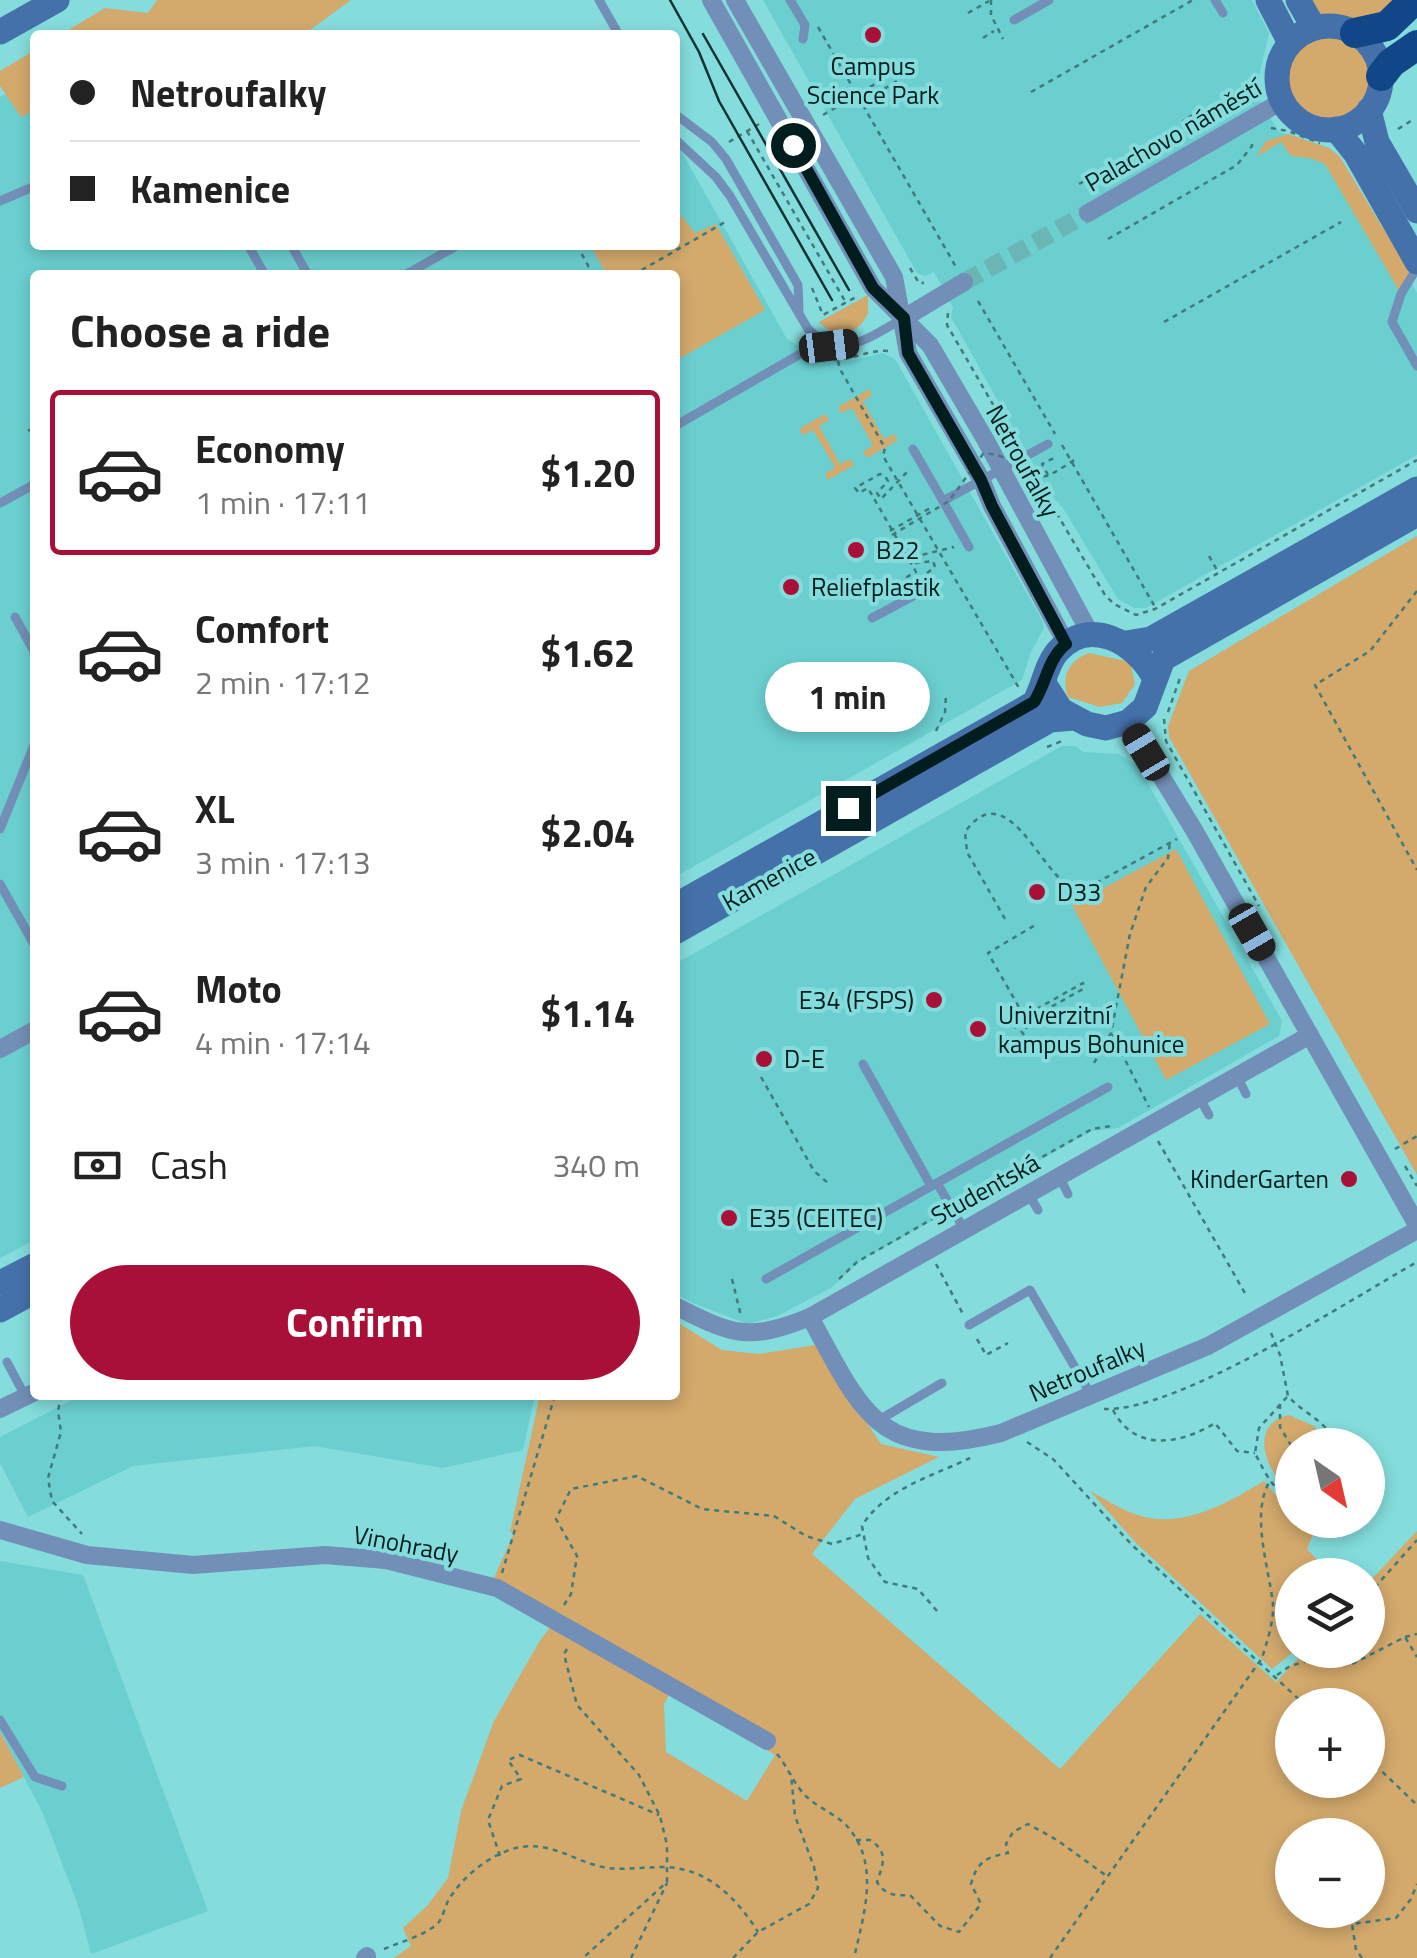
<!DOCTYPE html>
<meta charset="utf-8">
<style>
body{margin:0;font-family:"Titillium Web",sans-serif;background:#f6f6f6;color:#222;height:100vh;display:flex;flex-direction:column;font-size:38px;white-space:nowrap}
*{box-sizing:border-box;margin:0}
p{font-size:32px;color:#767676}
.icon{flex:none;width:55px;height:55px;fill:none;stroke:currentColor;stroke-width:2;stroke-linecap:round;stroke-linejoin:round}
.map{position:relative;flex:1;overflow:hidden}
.drawer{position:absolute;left:30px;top:270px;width:650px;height:1130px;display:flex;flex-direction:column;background:#fff;border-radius:10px;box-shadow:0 5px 15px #0003}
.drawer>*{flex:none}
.banner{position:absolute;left:30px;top:30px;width:650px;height:220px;border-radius:10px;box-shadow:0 5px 15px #0003;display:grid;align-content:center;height:220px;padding:0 40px;background:#fff}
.needle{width:65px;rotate:146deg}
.fabs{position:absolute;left:1275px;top:1428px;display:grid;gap:20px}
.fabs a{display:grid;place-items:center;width:110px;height:110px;border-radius:50%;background:#fff;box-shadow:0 5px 15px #0003;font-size:50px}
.end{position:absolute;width:45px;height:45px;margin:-22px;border:12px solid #021d1e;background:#fff;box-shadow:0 0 0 5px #fff}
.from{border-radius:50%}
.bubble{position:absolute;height:70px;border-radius:35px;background:#fff;box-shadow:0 5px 15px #0003;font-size:32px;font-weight:700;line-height:70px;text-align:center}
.car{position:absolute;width:30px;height:60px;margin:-30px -15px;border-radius:12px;box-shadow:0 0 8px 2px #0007;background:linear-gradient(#222 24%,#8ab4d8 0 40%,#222 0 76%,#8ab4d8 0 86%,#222 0)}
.banner b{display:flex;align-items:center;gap:35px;height:95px;font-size:38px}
.banner b+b{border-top:2px solid #e0e0e0}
.banner i{width:25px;height:25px;background:#222}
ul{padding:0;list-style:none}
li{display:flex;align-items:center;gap:30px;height:165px;margin:0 20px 15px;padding:0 20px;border:5px solid transparent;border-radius:10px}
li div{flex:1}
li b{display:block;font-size:38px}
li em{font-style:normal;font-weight:700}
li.current{border-color:#a81037}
li>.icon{width:90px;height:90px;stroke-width:1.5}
h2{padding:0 40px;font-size:45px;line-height:120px}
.pay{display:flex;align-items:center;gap:25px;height:110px;padding:0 40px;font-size:38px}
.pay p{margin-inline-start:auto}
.primary-button{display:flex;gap:20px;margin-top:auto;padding:20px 40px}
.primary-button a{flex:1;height:115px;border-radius:60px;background:#a81037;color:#fff;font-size:40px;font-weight:700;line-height:115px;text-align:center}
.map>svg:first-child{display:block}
</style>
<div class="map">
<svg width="1417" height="1958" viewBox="0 0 1417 1958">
<rect width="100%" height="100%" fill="#84dcdc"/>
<g fill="#6bcfd0">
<path d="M763,0H1252L1269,33L1255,93L1279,132L1329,148L1340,157L1417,293V455L1146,608H1134L1118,599L1063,508L1050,494L951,317L953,307L934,272L925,276L917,273Z"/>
<path d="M35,79V245H369L372,250L460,245H675V140L787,339L825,360L847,362L882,353L895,359L1043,622L1044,628L1031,652L1022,680L675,877V275H35V1240L0,1258V97Z"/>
<path d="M1062,746H1076L1083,752L1119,754L1138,766L1282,1021L1279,1036L1118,1128L1092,1131L860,1261L831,1288L777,1316L748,1324L690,1302L675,1293V964Z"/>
<path d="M82,1395H535L523,1450L443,1468L315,1446L133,1466L28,1517L0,1463V1437Z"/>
<path d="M0,1561L83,1575L208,1911L91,1954L79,1908L42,1811L0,1732Z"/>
</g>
<g fill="#d3a96c" fill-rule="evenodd">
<path d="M157,0H351L303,35H60L105,8L148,13Z"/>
<path d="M1307,0H1403L1362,27L1322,16Z"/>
<circle cx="1327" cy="78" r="43"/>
<path d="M35,50V110L21,117L0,86V71Z"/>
<path d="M1288,134L1329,148L1340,157L1412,276L1401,294L1325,164L1309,158L1291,156L1281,142L1256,157L1266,141Z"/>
<path d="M675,208L695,233L716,224L765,310L675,361V275H607L590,245H675Z"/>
<path d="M868,295V314C857,335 836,340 819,322Z"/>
<path d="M869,389L872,395L863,401L884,439L894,434L898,440L867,458L863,452L873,445L852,408L841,413L838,407Z"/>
<path d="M825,414L829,420L819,426L840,464L850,459L854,465L828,480L825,474L835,467L813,430L803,435L799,429Z"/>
<path d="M1417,536V1175L1169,737L1168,726L1189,671Z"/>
<path d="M1089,653L1130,662L1135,684L1122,703L1100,707L1068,697C1061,676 1068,661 1089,653Z"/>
<path d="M1176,849L1270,1024L1166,1080L1072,905Z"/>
<path d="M675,1321L722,1350L759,1354L815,1345L881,1444L939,1457L855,1499L812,1554L1060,1769L1200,1614L1276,1682L1306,1650H1368V1583L1417,1531V1958H394L411,1946L403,1928L427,1906L448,1878L461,1811L494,1721L539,1642L560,1614L523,1594L492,1582L514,1533L510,1532L540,1395H675ZM670,1694L775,1755L747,1801L666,1752L664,1704ZM1292,1705H1368V1780H1292ZM1292,1835H1368V1910H1292Z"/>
<path d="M1289,1415L1314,1426L1329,1445H1292V1493C1267,1475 1246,1425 1289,1415Z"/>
<path d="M1264,1481L1279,1499L1292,1506V1520L1331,1522L1315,1529L1307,1549L1332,1575H1292V1650H1296L1272,1669L1136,1543L1090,1491C1104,1498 1118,1508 1132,1513C1178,1532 1226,1504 1264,1481Z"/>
<path d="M0,1732L24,1777L0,1788Z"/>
</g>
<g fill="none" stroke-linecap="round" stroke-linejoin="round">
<path stroke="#6ab6b6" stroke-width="18" stroke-dasharray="18 9" stroke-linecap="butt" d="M964,282L1088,213"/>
<g stroke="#417a7a" stroke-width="2.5" stroke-dasharray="5 5" stroke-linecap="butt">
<path d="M991,0V15L1003,39"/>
<path d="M968,13L989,1"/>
<path d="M818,27L956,267"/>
<path d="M983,38L994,31"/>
<path d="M876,74L889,66"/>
<path d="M870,87L893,73"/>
<path d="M884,89L897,81"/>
<path d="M1031,92L1193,0"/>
<path d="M823,115L855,96"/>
<path d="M1271,128L1288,131L1320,143"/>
<path d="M1398,129L1414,119"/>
<path d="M747,131L845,301"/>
<path d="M729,142L759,124"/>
<path d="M1079,184L1181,128L1183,121L1204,108L1231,110"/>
<path d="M1108,239L1237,165L1252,146V141"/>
<path d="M577,245L593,275"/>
<path d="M910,268L919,283H924"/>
<path d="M633,275L727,221"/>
<path d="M812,288L823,315L856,297"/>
<path d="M978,301L1055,434"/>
<path d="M948,313L947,325L1017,446"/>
<path d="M1164,322L1341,222"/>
<path d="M824,358C848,364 866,349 889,351"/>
<path d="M838,361L840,369L885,448L883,456L1019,688"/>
<path d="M28,431L35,427"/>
<path d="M1062,445L1155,607"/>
<path d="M1031,470L1105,595L1114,604L1136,615L1155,609L1417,460"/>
<path d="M1048,475L1042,464L1056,457"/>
<path d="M890,531L932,507"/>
<path d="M1209,556L1218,572"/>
<path d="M927,573L935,567L933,561L916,563L913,557L954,547"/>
<path d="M907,584L903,579L916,572L868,488L859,493L855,488L880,474L885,476L888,481L877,493L881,499L908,471"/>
<path d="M1417,591L1370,651L1315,685L1417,870"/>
<path d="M1168,712L1180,678"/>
<path d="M1164,719L1166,741L1259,906"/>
<path d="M936,731L945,712L946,694"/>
<path d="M1047,747L1062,741"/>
<path d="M1061,902L1177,839"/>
<path d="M1005,919L967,852L965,832C1004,777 1037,862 1064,882C1070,886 1079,887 1086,888"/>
<path d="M1023,1016L1011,1023L1014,1028L1025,1021"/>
<path d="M1029,1026L1061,1008L1065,1014"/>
<path d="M1112,1034L1149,1107"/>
<path d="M1024,1035L1021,1031L1029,1026L1026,1021L1083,989V983L1024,1016L988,953L1037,924"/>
<path d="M1094,1063L1111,1033L1130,934L1146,887L1168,858L1170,842"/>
<path d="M761,1077L814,1171L828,1183"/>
<path d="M1158,1141L1246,1295"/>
<path d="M1395,1149L1417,1136"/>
<path d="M1405,1166L1417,1186"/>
<path d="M964,1201L1092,1129L1112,1126"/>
<path d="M936,1264L963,1314"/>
<path d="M732,1279L741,1316"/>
<path d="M839,1279L857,1262L941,1214"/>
<path d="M1271,1333L1280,1355L1288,1396C1306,1416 1324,1418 1337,1445"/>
<path d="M977,1339L986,1355L1008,1343"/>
<path d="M61,1395L58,1411L61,1432L48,1478L52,1501L82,1534"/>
<path d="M1287,1397L1259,1428L1255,1453C1264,1471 1273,1491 1292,1499"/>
<path d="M1280,1404V1427L1292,1447"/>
<path d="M1104,1409C1177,1412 1348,1301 1417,1262"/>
<path d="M1113,1410C1135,1453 1181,1444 1215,1423L1237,1451L1255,1453"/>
<path d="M1027,1442L1053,1459L1132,1545L1305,1705"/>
<path d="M1334,1520L1335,1523"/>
<path d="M502,1573L555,1395"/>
<path d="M1368,1595L1417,1540"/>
<path d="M564,1605L571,1594L577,1556L556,1519L571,1489L637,1476L702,1509L774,1516L806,1536L832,1544L863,1534"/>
<path d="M937,1611L918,1589L885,1582L868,1558L862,1526C884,1489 933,1476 970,1458"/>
<path d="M1405,1637L1417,1634"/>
<path d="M567,1649L564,1654L577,1705L639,1775L660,1816L667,1845V1882L583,1958"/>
<path d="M1331,1650V1663"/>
<path d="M1277,1675L1290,1666L1314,1659L1331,1665L1352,1664L1405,1637L1417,1657"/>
<path d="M777,1754C788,1767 795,1787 808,1798C819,1808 835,1814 846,1825C881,1863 864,1913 854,1958"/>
<path d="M1368,1758L1417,1805"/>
<path d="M856,1840H870C889,1852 883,1864 877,1882C885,1895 895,1896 910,1895L940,1926L959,1932L981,1904L971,1884C977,1862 986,1857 1008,1853L1006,1844L1013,1832L1028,1824L1057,1840L1108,1877"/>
<path d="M500,1856L488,1820L502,1786L521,1779L508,1760L520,1755L659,1815"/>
<path d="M384,1949C400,1942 427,1935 439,1922C443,1916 445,1907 448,1901C461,1878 487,1857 512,1849C551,1838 574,1863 608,1868C626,1870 644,1867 662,1867C706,1867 736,1897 758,1932"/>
<path d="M631,1958L667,1883"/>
<path d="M733,1958L758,1932L809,1904L818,1888L814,1867L795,1816L791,1774"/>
<path d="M1050,1958L1262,1658C1267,1642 1274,1621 1273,1604C1269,1568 1250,1513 1270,1481"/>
<path d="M1362,1958L1356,1950L1352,1924L1396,1918L1411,1899L1417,1884"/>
</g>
<g stroke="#728fb7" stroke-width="9">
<path d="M599,0L619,35"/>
<path d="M790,0L805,25L803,39"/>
<path d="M1215,0L1223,13"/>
<path d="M1014,20L1049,0"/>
<path d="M675,114L712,142L726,159L798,285L799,310"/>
<path d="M675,139L716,177L730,196L808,329C840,362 870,337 904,318"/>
<path d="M0,201L35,186"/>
<path d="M248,245L265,275"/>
<path d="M291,245L308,275"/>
<path d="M1417,268L1401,294L1392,322L1417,366"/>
<path d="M405,275L458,245"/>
<path d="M675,426L821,342"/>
<path d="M913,449L943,501L1048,444"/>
<path d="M943,501L969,547"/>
<path d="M0,503L35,484"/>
<path d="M15,617L35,653"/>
<path d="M872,618L930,587"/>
<path d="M0,829L35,743"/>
<path d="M0,884L35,946"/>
<path d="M863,1064L931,1186"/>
<path d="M1237,1076L1246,1094"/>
<path d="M1199,1097L1209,1115"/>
<path d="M1059,1176L1068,1194"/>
<path d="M937,1183L964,1229"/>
<path d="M1028,1193L1038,1210"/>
<path d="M766,1279L1108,1087"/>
<path d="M969,1325L1030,1290L1091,1395"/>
<path d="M7,1362L25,1396"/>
<path d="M879,1420L942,1383"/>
<path d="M0,1720L35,1777L62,1786"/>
</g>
<g stroke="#728fb7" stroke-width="18">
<path d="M711,0L873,288L930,345L985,439L1091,635"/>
<path d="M735,0L894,277L908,353L981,479L992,506L1066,643"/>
<path d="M1088,213L1282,101"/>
<path d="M904,318L964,282"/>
<path d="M1128,722L1194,830L1417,1225"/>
<path d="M0,1049L35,1030"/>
<path d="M675,1306C733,1335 748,1342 810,1317L1310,1035"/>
<path d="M810,1317C862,1412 879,1464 1001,1433L1208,1346L1417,1230"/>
<path d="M0,1409L35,1392"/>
<path d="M0,1530L87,1555L193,1565L325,1555L386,1560L497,1588L767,1741"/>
<path d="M365,1958L367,1956"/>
</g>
<g stroke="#4571ab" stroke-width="25">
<path d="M1268,0L1290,43"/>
<path d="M1298,0L1314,28"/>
<circle cx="1329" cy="78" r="52"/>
<path d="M0,32L57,0"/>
<path d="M1369,110L1377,142L1417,211"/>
<path d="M1336,129L1356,154L1417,262"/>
<path d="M1126,643L1151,639L1417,489"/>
<path d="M1045,685L1061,710L1087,724L1106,728L1128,722L1145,707L1163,659L1417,514"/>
<path d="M675,906L1034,703C1044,686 1045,667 1057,652C1089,615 1136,643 1154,677"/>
<path d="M675,932L1050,720L1074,718"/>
<path d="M0,1283L35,1265"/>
<path d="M0,1310L35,1291"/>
</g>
<g stroke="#114788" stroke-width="30">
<path d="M1355,33L1387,26L1414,0"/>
<path d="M1381,76L1391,63L1417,45"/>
</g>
<g stroke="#103233" stroke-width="2.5">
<path d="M670,0L699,52L719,101L832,300"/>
<path d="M703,34L849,290"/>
</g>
<path stroke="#417a7a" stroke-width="2.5" stroke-dasharray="5 5" stroke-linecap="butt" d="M892,535L949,501L983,454C1008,450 1026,480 1046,476C1056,473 1067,464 1076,459"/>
</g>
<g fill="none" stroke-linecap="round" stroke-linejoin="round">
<path stroke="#021d1e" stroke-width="12" d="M793,145L873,288L904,318L908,353L981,480L992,506L1066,644C1047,660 1047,682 1034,702L848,808"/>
</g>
<g fill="#a81037" stroke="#84dcdc" stroke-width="4">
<circle cx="873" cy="35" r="10"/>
<circle cx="856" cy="550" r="10"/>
<circle cx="791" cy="587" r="10"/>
<circle cx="1037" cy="892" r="10"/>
<circle cx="934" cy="1000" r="10"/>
<circle cx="978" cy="1029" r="10"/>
<circle cx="764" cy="1059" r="10"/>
<circle cx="1349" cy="1179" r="10"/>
<circle cx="729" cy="1218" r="10"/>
</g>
<g text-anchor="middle" stroke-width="8" stroke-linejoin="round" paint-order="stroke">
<g font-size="25" fill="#021d1e" stroke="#84dcdc" text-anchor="start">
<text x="873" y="75" text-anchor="middle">Campus<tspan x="873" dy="29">Science Park</tspan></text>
<text x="876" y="559">B22</text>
<text x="811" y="596">Reliefplastik</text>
<text x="1057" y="901">D33</text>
<text x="914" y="1009" text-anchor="end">E34 (FSPS)</text>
<text x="998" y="1024">Univerzitní<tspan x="998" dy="29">kampus Bohunice</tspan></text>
<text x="784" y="1068">D-E</text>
<text x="1329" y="1188" text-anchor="end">KinderGarten</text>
<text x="749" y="1227">E35 (CEITEC)</text>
</g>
<g font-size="25" fill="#021d1e" stroke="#84dcdc">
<text transform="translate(1173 135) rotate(-30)" y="9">Palachovo náměstí</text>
<text transform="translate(1023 461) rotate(61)" y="9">Netroufalky</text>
<text transform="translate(769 879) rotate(-29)" y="9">Kamenice</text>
<text transform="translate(985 1189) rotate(-29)" y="9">Studentská</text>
<text transform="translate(1087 1370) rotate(-23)" y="9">Netroufalky</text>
<text transform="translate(406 1544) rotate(11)" y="9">Vinohrady</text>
</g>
</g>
</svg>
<div class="fabs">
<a><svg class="needle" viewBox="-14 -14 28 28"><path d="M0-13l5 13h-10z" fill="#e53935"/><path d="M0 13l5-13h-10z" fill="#767676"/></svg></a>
<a><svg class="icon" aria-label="layers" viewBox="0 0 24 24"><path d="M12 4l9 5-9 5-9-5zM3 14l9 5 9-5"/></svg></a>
<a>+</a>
<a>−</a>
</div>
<i class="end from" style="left:793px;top:145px"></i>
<i class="end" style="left:848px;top:808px"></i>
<div class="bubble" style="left:765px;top:662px;width:165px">1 min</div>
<i class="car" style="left:829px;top:346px;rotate:83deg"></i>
<i class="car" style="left:1146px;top:752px;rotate:329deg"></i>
<i class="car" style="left:1252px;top:932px;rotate:150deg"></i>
<div class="banner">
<b><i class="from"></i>Netroufalky</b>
<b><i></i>Kamenice</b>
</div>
<section class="drawer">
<h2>Choose a ride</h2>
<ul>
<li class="current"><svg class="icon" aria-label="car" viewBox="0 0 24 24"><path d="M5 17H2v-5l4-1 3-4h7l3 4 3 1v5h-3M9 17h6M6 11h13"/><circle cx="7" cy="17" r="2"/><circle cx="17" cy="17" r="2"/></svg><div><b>Economy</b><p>1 min · 17:11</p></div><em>$1.20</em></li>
<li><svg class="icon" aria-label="car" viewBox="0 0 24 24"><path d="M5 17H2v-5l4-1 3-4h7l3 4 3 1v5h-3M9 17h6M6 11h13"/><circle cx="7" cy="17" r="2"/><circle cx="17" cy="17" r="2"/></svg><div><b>Comfort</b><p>2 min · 17:12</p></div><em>$1.62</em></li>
<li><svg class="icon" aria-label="car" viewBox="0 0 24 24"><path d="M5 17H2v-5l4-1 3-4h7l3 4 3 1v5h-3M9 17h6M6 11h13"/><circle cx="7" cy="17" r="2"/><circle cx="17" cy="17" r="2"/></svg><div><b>XL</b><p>3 min · 17:13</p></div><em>$2.04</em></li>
<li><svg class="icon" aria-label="car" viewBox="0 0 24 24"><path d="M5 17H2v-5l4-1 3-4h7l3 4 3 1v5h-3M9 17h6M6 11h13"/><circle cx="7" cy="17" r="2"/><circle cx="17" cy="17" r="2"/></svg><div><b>Moto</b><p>4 min · 17:14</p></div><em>$1.14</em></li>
</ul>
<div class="pay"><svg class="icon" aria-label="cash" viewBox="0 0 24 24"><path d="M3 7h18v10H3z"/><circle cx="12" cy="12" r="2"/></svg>Cash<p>340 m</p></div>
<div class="primary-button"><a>Confirm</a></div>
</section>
</div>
